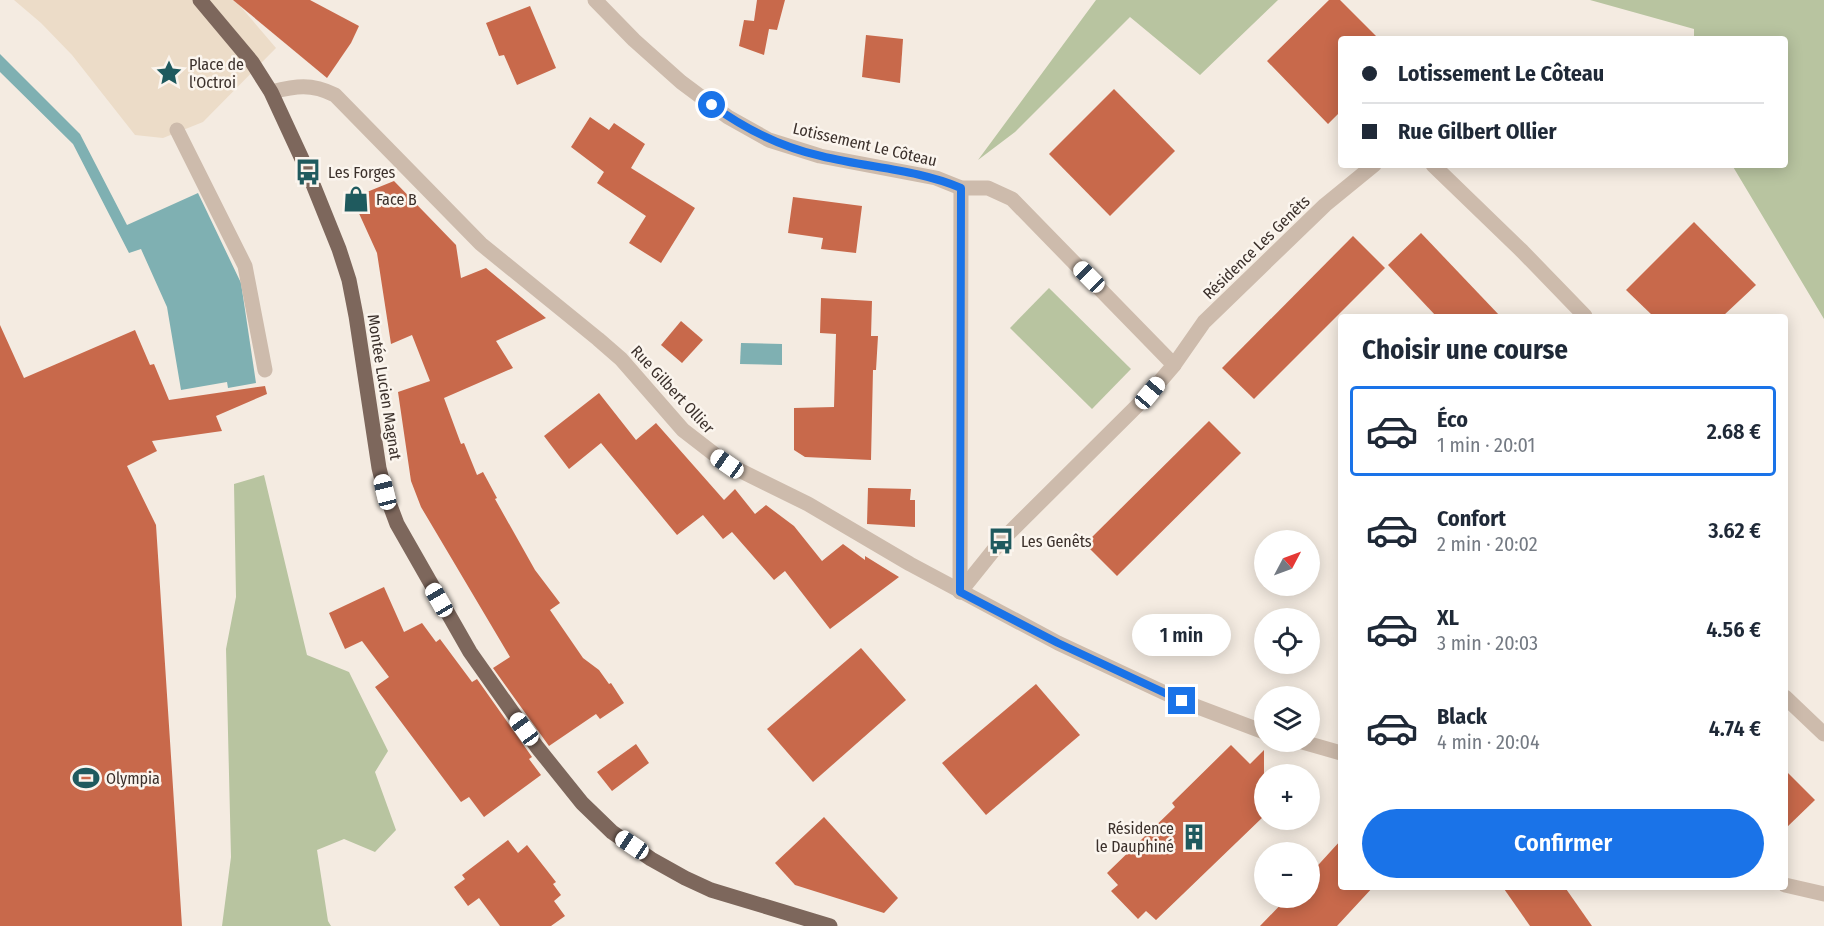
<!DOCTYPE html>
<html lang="fr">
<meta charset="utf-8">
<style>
body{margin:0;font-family:"Fira Sans Condensed",sans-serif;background:#f2f2f3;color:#1f2937;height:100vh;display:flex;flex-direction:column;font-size:22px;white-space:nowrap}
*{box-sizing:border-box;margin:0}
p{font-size:20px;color:#747a83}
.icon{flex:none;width:33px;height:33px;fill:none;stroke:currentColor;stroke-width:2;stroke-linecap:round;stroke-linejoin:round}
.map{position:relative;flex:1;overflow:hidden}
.details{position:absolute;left:1338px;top:314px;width:450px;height:576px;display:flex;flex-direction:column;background:#fff;border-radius:6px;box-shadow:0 3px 15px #0003}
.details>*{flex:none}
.top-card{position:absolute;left:1338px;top:36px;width:450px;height:132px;border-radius:6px;box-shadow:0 3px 15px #0003;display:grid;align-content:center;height:132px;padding:0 24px;background:#fff}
.needle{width:39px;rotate:49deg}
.tools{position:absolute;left:1254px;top:530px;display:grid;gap:12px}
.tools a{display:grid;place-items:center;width:66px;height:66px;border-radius:50%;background:#fff;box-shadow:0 3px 15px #0003;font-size:30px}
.end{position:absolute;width:27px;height:27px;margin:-14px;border:8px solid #1a73e8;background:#fff;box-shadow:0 0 0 3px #fff}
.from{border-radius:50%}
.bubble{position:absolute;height:42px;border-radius:21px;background:#fff;box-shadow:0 3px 15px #0003;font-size:20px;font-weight:600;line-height:42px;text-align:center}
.car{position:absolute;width:18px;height:36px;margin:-18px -9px;border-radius:8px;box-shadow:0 0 4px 2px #0007;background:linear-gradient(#fff 24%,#345 0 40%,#fff 0 76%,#345 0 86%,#fff 0)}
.top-card b{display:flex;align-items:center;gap:21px;height:57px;font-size:22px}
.top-card b+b{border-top:2px solid #e0e1e3}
.top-card i{width:15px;height:15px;background:#1f2937}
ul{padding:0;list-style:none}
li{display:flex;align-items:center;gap:18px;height:90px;margin:0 12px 9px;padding:0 12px;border:3px solid transparent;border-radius:6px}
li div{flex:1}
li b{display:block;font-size:22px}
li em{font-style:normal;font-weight:600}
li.current{border-color:#1a73e8}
li>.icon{width:54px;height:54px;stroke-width:1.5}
h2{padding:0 24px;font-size:27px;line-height:72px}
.cta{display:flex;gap:12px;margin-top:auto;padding:12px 24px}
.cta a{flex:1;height:69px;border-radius:36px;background:#1a73e8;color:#fff;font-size:24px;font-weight:600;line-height:69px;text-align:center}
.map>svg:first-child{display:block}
</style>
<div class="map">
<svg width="1824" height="926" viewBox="0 0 1824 926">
<rect width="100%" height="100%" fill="#f4ebe1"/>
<g fill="#b8c4a0">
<path d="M1096,0H1278L1200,75L1130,17L1015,132L978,160Z"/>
<path d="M1590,0H1824V319L1732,165H1785V39H1694V29Z"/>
<path d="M1049,288L1131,369L1092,409L1010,328Z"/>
<path d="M264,475L307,655L349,672L388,751L375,772L396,830L375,852L344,839L317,850L328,921L331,926H222L231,857L226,649L236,597L234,484Z"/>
</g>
<path fill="#ecdcc8" d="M14,0H235L276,48L203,122L163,138L135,135L72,55L41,23Z"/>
<g fill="#7fb0b2">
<path d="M0,54L80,134L127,225L198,193L241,283L256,383L228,388L227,382L181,390L167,307L141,249L129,253L73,144L0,72Z"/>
<path d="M741,343L782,344V365L740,364Z"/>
</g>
<g fill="#c8694b">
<path d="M233,0H310L359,26L351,43L327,78Z"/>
<path d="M757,0H785L777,30L769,29L764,55L739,46L744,20L754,21Z"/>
<path d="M1329,0H1340L1379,39H1341V111L1328,124L1267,61Z"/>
<path d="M530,6L556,68L517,85L504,55L499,56L486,23Z"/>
<path d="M866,35L903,39L900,83L862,77Z"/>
<path d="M1114,89L1175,151L1110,216L1049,154Z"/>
<path d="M590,117L609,130L614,123L645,144L631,168L695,208L661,263L629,243L646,216L597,183L604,172L571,147Z"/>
<path d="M394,181L456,245L461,278L486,268L546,318L496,341L513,368L444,398L461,444L464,443L477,475L483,472L497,498L495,499L535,570L560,603L550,610L583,658L599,670L609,684L611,683L624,703L600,719L596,714L549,746L493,668L510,657L421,507L411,481L398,392L430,381L412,335L391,344L377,253L352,198Z"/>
<path d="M793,197L862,206L856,253L821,249L823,238L788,233Z"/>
<path d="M1694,222L1756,285L1723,316H1653L1626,290Z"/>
<path d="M1421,233L1500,316H1436L1388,265Z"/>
<path d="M1353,236L1385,268L1254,399L1222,368Z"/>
<path d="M821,298L872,301L871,336H878L876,370H873L871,460L805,457L794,450V408L834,407L836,334L820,333Z"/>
<path d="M681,321L703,340L682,363L661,345Z"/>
<path d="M0,325L24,378L135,330L150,365L154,364L169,400L265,386L267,394L216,416L222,431L152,441L157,451L127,466L156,525L182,926H0Z"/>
<path d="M599,393L636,440L656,423L724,500L735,489L755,514L766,505L794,526L822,561L843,544L865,560V556L899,577L830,629L785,571L774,580L732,532L723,539L703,515L677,535L601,443L569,469L544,436Z"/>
<path d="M1209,421L1241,453L1117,576L1085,544Z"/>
<path d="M868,488L911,489L910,500H915V527L867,524Z"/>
<path d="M384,587L404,632L422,623L436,642L440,639L472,682L477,679L532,757L529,759L541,775L484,817L469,797L461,802L375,687L389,677L362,641L345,649L329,613Z"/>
<path d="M861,648L906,700L813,782L767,729Z"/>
<path d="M1036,684L1080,735L986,815L942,763Z"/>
<path d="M636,744L649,763L612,791L597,772Z"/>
<path d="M1231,745L1250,764L1264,750V816L1156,920L1146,911L1138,919L1111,891L1118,885L1107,873L1175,807L1172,803Z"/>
<path d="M1785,770L1815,800L1785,829Z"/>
<path d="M824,817L898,898L884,913L795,885L775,863Z"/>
<path d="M508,840L518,853L527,845L556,882L553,884L561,895L554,901L565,916L551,926H500L479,898L468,906L454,887L465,879L462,875Z"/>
<path d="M1341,840V886H1374L1337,926H1260L1288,897H1310V874Z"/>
<path d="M1502,886H1564L1592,926H1530Z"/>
</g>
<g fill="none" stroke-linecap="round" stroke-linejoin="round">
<g stroke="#cdbbac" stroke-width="15">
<path d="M595,0L634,40L681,82L728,117L769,140L820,156L936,178L961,188H988L1012,199L1174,365L1150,393L1001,541L960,592"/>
<path d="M271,92C296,86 311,83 335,95L481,244L598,339L621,359L683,430L727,464L808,504L910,564L1058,643L1182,701L1264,732"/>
<path d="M177,130L245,266L265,370"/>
<path d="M1433,165L1522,251L1585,316"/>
<path d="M1174,365L1204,322L1325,205L1374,165"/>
<path d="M960,592L961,188"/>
<path d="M1785,697L1824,734"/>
<path d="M1299,741L1341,753"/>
<path d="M1785,885L1824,894"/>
</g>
<path stroke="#7d675c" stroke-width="15" d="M200,0L252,62L271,92L308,172L339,249L349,280L356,316L379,468L385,492L397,524L470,652L537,747L582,803L612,832L651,859L685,878L711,890L830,926"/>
</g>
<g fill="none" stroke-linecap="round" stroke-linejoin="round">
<path stroke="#1a73e8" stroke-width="8" d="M712,105C745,129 781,147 821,156C869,168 916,169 961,188L960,592L1058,643L1182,701"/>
</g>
<defs>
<g id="sight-bare" transform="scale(2.07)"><path d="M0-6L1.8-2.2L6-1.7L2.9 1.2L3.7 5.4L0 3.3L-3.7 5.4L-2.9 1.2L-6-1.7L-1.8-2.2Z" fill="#1f5a5e" stroke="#fbf5ee" stroke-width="2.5" paint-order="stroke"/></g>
<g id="bus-bare" transform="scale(2.07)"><path d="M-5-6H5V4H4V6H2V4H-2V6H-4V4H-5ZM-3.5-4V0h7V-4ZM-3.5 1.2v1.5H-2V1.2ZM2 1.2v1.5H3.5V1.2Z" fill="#1f5a5e" stroke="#fbf5ee" stroke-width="2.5" paint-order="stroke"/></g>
<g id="shop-bare" transform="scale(2.07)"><path d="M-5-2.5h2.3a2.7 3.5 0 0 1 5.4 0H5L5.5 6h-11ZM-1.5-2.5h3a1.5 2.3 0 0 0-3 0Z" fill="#1f5a5e" stroke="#fbf5ee" stroke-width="2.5" paint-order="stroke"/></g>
<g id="stadium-bare" transform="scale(2.07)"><path d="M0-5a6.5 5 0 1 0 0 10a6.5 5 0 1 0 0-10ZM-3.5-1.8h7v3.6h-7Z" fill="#1f5a5e" stroke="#fbf5ee" stroke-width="2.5" paint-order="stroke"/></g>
<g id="building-bare" transform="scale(2.07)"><path d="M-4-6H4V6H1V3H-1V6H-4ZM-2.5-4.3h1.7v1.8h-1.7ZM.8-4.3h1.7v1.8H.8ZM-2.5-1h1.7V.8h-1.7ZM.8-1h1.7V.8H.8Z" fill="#1f5a5e" stroke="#fbf5ee" stroke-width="2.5" paint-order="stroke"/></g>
</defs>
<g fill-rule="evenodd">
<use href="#sight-bare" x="169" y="73"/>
<use href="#bus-bare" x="308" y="172"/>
<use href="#shop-bare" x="356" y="199"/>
<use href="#bus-bare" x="1001" y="541"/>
<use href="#stadium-bare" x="86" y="778"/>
<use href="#building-bare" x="1194" y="837"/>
</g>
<g text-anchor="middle" stroke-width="5" stroke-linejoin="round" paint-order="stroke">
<g font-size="16" fill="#3b302b" stroke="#fbf5ee" text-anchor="start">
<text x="189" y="70">Place de<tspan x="189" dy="18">l'Octroi</tspan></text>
<text x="328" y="178">Les Forges</text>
<text x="376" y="205">Face B</text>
<text x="1021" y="547">Les Genêts</text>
<text x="106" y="784">Olympia</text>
<text x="1174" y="834" text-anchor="end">Résidence<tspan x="1174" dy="18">le Dauphiné</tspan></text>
</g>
<g font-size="16" fill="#3b302b" stroke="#fbf5ee">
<text transform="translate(865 144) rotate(13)" y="6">Lotissement Le Côteau</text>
<text transform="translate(1256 247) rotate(-44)" y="6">Résidence Les Genêts</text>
<text transform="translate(385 387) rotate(81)" y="6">Montée Lucien Magnat</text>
<text transform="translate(673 389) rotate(47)" y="6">Rue Gilbert Ollier</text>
</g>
</g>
</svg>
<div class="tools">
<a><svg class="needle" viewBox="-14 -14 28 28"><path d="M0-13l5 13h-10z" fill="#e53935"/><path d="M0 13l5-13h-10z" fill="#747a83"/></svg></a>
<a><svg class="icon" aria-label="locate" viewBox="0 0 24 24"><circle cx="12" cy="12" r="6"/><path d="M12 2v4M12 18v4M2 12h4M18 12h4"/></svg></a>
<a><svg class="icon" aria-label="layers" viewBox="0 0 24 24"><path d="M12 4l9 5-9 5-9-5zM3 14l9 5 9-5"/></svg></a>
<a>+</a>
<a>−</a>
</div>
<i class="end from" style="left:712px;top:105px"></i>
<i class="end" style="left:1182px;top:701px"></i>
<div class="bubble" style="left:1132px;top:614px;width:99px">1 min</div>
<i class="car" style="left:1089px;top:277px;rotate:315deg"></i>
<i class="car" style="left:1150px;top:393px;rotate:40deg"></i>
<i class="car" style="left:727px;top:464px;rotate:305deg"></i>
<i class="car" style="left:385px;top:492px;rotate:346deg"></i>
<i class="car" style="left:439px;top:600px;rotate:330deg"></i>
<i class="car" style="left:524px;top:729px;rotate:324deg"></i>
<i class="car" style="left:632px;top:845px;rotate:304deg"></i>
<div class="top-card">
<b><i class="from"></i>Lotissement Le Côteau</b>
<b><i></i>Rue Gilbert Ollier</b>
</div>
<section class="details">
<h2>Choisir une course</h2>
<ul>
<li class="current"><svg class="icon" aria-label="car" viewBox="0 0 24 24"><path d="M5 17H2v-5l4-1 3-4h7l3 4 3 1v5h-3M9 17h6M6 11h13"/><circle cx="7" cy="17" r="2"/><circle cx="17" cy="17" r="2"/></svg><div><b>Éco</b><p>1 min · 20:01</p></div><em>2.68 €</em></li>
<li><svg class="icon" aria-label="car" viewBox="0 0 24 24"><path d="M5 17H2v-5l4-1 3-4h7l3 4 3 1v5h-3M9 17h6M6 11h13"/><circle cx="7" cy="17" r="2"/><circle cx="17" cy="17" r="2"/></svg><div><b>Confort</b><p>2 min · 20:02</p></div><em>3.62 €</em></li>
<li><svg class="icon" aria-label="car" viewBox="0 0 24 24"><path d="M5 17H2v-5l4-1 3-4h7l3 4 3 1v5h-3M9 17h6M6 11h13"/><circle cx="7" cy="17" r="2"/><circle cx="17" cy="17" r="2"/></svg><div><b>XL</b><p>3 min · 20:03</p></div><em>4.56 €</em></li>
<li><svg class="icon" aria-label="car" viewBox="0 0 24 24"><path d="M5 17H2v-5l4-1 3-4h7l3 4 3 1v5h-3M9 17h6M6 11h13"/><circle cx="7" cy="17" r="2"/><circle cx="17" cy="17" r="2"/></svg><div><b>Black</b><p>4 min · 20:04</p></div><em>4.74 €</em></li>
</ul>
<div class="cta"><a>Confirmer</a></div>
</section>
</div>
